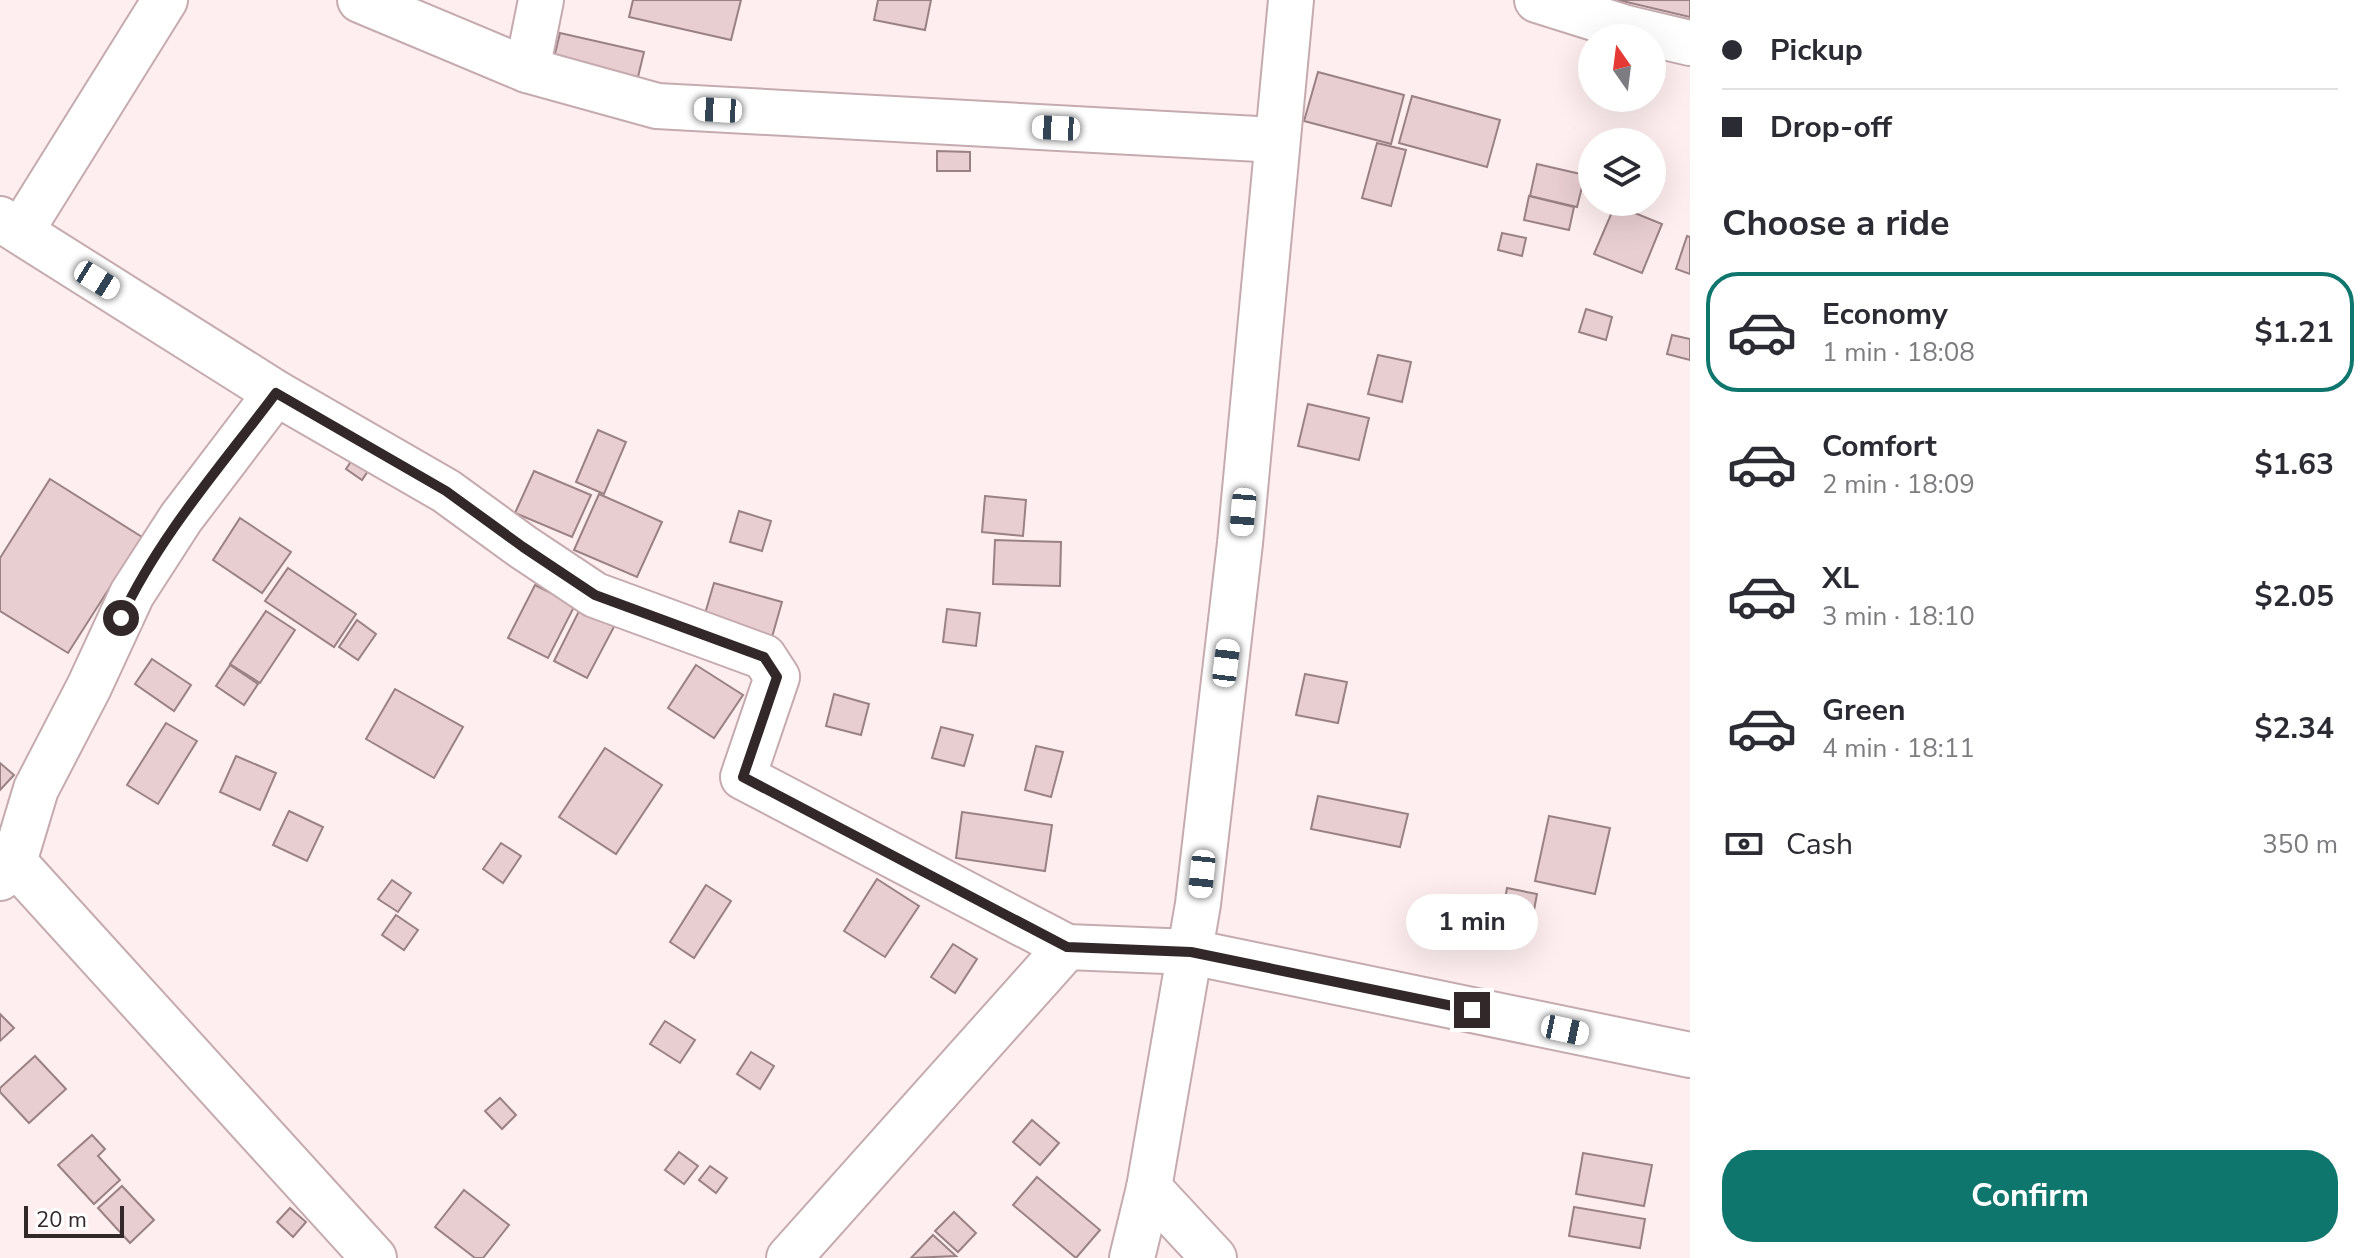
<!DOCTYPE html>
<meta charset="utf-8">
<style>
body{margin:0;font-family:"Nunito Sans",sans-serif;background:#f2f2f3;color:#2b2b33;height:100vh;display:flex;flex-direction:column;font-size:30px;white-space:nowrap}
*{box-sizing:border-box;margin:0}
p{font-size:26px;color:#7c7c81}
.icon{flex:none;width:44px;height:44px;fill:none;stroke:currentColor;stroke-width:2;stroke-linecap:round;stroke-linejoin:round}
.map{position:relative;flex:1;overflow:hidden}
.details{display:flex;flex-direction:column;background:#fff;width:680px}
.details>*{flex:none}
.top-card{display:grid;align-content:center;height:176px;padding:0 32px;background:#fff}
.needle{width:52px;rotate:346deg}
.fabs{position:absolute;left:1578px;top:24px;display:grid;gap:16px}
.fabs a{display:grid;place-items:center;width:88px;height:88px;border-radius:50%;background:#fff;box-shadow:0 8px 32px #0002;font-size:40px}
.scale{position:absolute;left:24px;bottom:20px;width:100px;box-sizing:border-box;padding-left:8px;border:4px solid #32282a;border-top:0;font-size:22px;line-height:28px;white-space:nowrap;color:#32282a;-webkit-text-stroke:6px #fff;paint-order:stroke}
.end{position:absolute;width:36px;height:36px;margin:-18px;border:10px solid #32282a;background:#fff;box-shadow:0 0 0 4px #fff}
.from{border-radius:50%}
.bubble{position:absolute;height:56px;border-radius:28px;background:#fff;box-shadow:0 8px 32px #0002;font-size:26px;font-weight:700;line-height:56px;text-align:center}
.car{position:absolute;width:24px;height:48px;margin:-24px -12px;border-radius:10px;box-shadow:0 0 6px 2px #0007;background:linear-gradient(#fff 24%,#345 0 40%,#fff 0 76%,#345 0 86%,#fff 0)}
.top-card b{display:flex;align-items:center;gap:28px;height:76px;font-size:30px}
.top-card b+b{border-top:2px solid #e1e1e2}
.top-card i{width:20px;height:20px;background:#2b2b33}
ul{padding:0;list-style:none}
li{display:flex;align-items:center;gap:24px;height:120px;margin:0 16px 12px;padding:0 16px;border:4px solid transparent;border-radius:32px}
li div{flex:1}
li b{display:block;font-size:30px}
li em{font-style:normal;font-weight:700}
li.selected{border-color:#0f766e}
li>.icon{width:72px;height:72px;stroke-width:1.5}
h2{padding:0 32px;font-size:36px;line-height:96px}
.pay{display:flex;align-items:center;gap:20px;height:88px;padding:0 32px;font-size:30px}
.pay p{margin-inline-start:auto}
.button{display:flex;gap:16px;margin-top:auto;padding:16px 32px}
.button a{flex:1;height:92px;border-radius:32px;background:#0f766e;color:#fff;font-size:32px;font-weight:700;line-height:92px;text-align:center}
main{display:flex;flex:1;min-height:0}
.map>svg:first-child{display:block}
</style>
<main>
<div class="map">
<svg width="1690" height="1258" viewBox="0 0 1690 1258">
<rect width="100%" height="100%" fill="#feeef0"/>
<g fill="#e8ced1" stroke="#9a8184" stroke-width="2">
<path d="M633,0H741L731,40L629,17Z"/>
<path d="M878,0H931L925,30L874,20Z"/>
<path d="M1619,0H1690V17L1618,0Z"/>
<path d="M560,33L644,52L636,85L552,66Z"/>
<path d="M1318,72L1404,95L1391,144L1304,121Z"/>
<path d="M1412,96L1500,120L1487,167L1399,143Z"/>
<path d="M1377,143L1406,150L1391,206L1362,198Z"/>
<path d="M937,151L970,152V171H937Z"/>
<path d="M1537,164L1585,175L1577,207L1530,196Z"/>
<path d="M1529,196L1574,207L1569,230L1524,220Z"/>
<path d="M1615,205L1662,224L1642,273L1594,254Z"/>
<path d="M1502,233L1526,238L1522,256L1498,250Z"/>
<path d="M1687,236L1690,237V274L1676,269Z"/>
<path d="M1586,309L1612,317L1606,340L1579,332Z"/>
<path d="M1672,335L1690,339V360L1667,354Z"/>
<path d="M1378,355L1411,362L1402,402L1368,394Z"/>
<path d="M1308,404L1369,418L1359,460L1298,446Z"/>
<path d="M598,430L626,442L604,494L576,482Z"/>
<path d="M354,457L370,468L362,480L346,469Z"/>
<path d="M534,471L591,495L572,537L515,513Z"/>
<path d="M50,479L142,537L68,653L0,611V558Z"/>
<path d="M599,494L662,522L637,577L574,550Z"/>
<path d="M985,496L1026,500L1023,536L982,532Z"/>
<path d="M739,511L771,521L762,551L730,542Z"/>
<path d="M240,518L291,552L262,593L213,560Z"/>
<path d="M995,540L1061,542L1060,586L993,584Z"/>
<path d="M288,568L356,614L334,647L265,601Z"/>
<path d="M714,583L782,602L772,637L704,617Z"/>
<path d="M535,585L575,605L548,658L508,638Z"/>
<path d="M582,605L616,623L587,678L554,661Z"/>
<path d="M947,609L980,613L976,646L943,642Z"/>
<path d="M266,611L295,630L260,683L230,664Z"/>
<path d="M357,620L376,634L358,660L339,647Z"/>
<path d="M152,659L191,685L174,711L135,684Z"/>
<path d="M230,665L258,684L244,705L216,686Z"/>
<path d="M696,665L743,695L714,738L668,708Z"/>
<path d="M1305,674L1347,682L1338,723L1296,715Z"/>
<path d="M395,689L463,727L434,778L366,739Z"/>
<path d="M834,694L869,704L861,735L826,726Z"/>
<path d="M166,723L197,741L158,804L127,785Z"/>
<path d="M941,727L973,735L964,766L932,758Z"/>
<path d="M1036,746L1063,752L1051,797L1025,790Z"/>
<path d="M605,748L662,785L616,854L559,817Z"/>
<path d="M236,756L276,773L260,810L220,792Z"/>
<path d="M0,763L14,775L0,790Z"/>
<path d="M1318,796L1408,814L1400,847L1311,829Z"/>
<path d="M289,811L323,827L307,861L273,845Z"/>
<path d="M962,812L1052,825L1045,871L956,858Z"/>
<path d="M1549,816L1610,828L1595,894L1535,881Z"/>
<path d="M501,843L521,856L503,883L483,869Z"/>
<path d="M877,879L919,906L885,957L844,931Z"/>
<path d="M392,880L411,893L398,912L378,899Z"/>
<path d="M706,885L731,901L694,958L670,942Z"/>
<path d="M1507,888L1537,894L1529,937L1499,931Z"/>
<path d="M396,915L418,930L404,950L382,935Z"/>
<path d="M953,944L977,959L955,993L931,977Z"/>
<path d="M0,1014L14,1028L0,1041Z"/>
<path d="M665,1021L695,1040L680,1063L650,1044Z"/>
<path d="M751,1052L774,1066L760,1089L737,1074Z"/>
<path d="M35,1056L66,1089L29,1123L0,1092V1088Z"/>
<path d="M500,1098L516,1115L502,1129L485,1111Z"/>
<path d="M1032,1120L1059,1143L1040,1165L1013,1142Z"/>
<path d="M92,1135L105,1149L98,1156L120,1180L94,1204L58,1165Z"/>
<path d="M679,1152L698,1166L684,1184L665,1170Z"/>
<path d="M1583,1153L1652,1165L1644,1206L1576,1194Z"/>
<path d="M710,1166L727,1178L716,1193L699,1180Z"/>
<path d="M1037,1177L1100,1230L1076,1258L1013,1205Z"/>
<path d="M122,1186L154,1220L130,1243L98,1208Z"/>
<path d="M464,1190L509,1225L483,1258H475L435,1227Z"/>
<path d="M1574,1207L1645,1219L1640,1248L1569,1236Z"/>
<path d="M290,1208L306,1222L293,1237L277,1222Z"/>
<path d="M954,1212L976,1233L958,1252L935,1231Z"/>
<path d="M933,1235L956,1256L911,1258Z"/>
</g>
<g fill="none" stroke-linecap="round" stroke-linejoin="round">
<g stroke="#c5abaf" stroke-width="48">
<g id="minor">
<path d="M360,0L527,70L657,106L1277,140"/>
<path d="M1537,0L1626,28L1690,43"/>
<path d="M527,70L541,0"/>
<path d="M0,219L276,393L446,491L523,547L595,595L764,657L777,677L743,777L1067,947L1191,952L1690,1055"/>
<path d="M21,231L165,0"/>
<path d="M14,862L374,1258"/>
<path d="M0,878L14,862L36,789L89,687L132,594L181,518L276,393"/>
<path d="M1149,1188L1214,1258"/>
<path d="M789,1258L1067,947"/>
<path d="M1132,1258L1149,1188L1198,904L1240,543L1291,0"/>
</g>
</g>
<use href="#minor" stroke="#fff" stroke-width="44"/>
</g>
<g fill="none" stroke-linecap="round" stroke-linejoin="round">
<path stroke="#32282a" stroke-width="10" d="M121,618C159,536 222,465 276,393L446,491L523,547L595,595L764,657L777,677L743,777L1067,947L1191,952L1472,1010"/>
</g>
</svg>
<div class="fabs">
<a><svg class="needle" viewBox="-14 -14 28 28"><path d="M0-13l5 13h-10z" fill="#e53935"/><path d="M0 13l5-13h-10z" fill="#7c7c81"/></svg></a>
<a><svg class="icon" aria-label="layers" viewBox="0 0 24 24"><path d="M12 4l9 5-9 5-9-5zM3 14l9 5 9-5"/></svg></a>
</div>
<div class="scale">20 m</div>
<i class="end from" style="left:121px;top:618px"></i>
<i class="end" style="left:1472px;top:1010px"></i>
<div class="bubble" style="left:1406px;top:894px;width:132px">1 min</div>
<i class="car" style="left:718px;top:110px;rotate:273deg"></i>
<i class="car" style="left:1056px;top:128px;rotate:273deg"></i>
<i class="car" style="left:97px;top:280px;rotate:122deg"></i>
<i class="car" style="left:1243px;top:512px;rotate:185deg"></i>
<i class="car" style="left:1226px;top:663px;rotate:7deg"></i>
<i class="car" style="left:1202px;top:874px;rotate:186deg"></i>
<i class="car" style="left:1565px;top:1030px;rotate:102deg"></i>
</div>
<section class="details">
<div class="top-card">
<b><i class="from"></i>Pickup</b>
<b><i></i>Drop-off</b>
</div>
<h2>Choose a ride</h2>
<ul>
<li class="selected"><svg class="icon" aria-label="car" viewBox="0 0 24 24"><path d="M5 17H2v-5l4-1 3-4h7l3 4 3 1v5h-3M9 17h6M6 11h13"/><circle cx="7" cy="17" r="2"/><circle cx="17" cy="17" r="2"/></svg><div><b>Economy</b><p>1 min · 18:08</p></div><em>$1.21</em></li>
<li><svg class="icon" aria-label="car" viewBox="0 0 24 24"><path d="M5 17H2v-5l4-1 3-4h7l3 4 3 1v5h-3M9 17h6M6 11h13"/><circle cx="7" cy="17" r="2"/><circle cx="17" cy="17" r="2"/></svg><div><b>Comfort</b><p>2 min · 18:09</p></div><em>$1.63</em></li>
<li><svg class="icon" aria-label="car" viewBox="0 0 24 24"><path d="M5 17H2v-5l4-1 3-4h7l3 4 3 1v5h-3M9 17h6M6 11h13"/><circle cx="7" cy="17" r="2"/><circle cx="17" cy="17" r="2"/></svg><div><b>XL</b><p>3 min · 18:10</p></div><em>$2.05</em></li>
<li><svg class="icon" aria-label="car" viewBox="0 0 24 24"><path d="M5 17H2v-5l4-1 3-4h7l3 4 3 1v5h-3M9 17h6M6 11h13"/><circle cx="7" cy="17" r="2"/><circle cx="17" cy="17" r="2"/></svg><div><b>Green</b><p>4 min · 18:11</p></div><em>$2.34</em></li>
</ul>
<div class="pay"><svg class="icon" aria-label="cash" viewBox="0 0 24 24"><path d="M3 7h18v10H3z"/><circle cx="12" cy="12" r="2"/></svg>Cash<p>350 m</p></div>
<div class="button"><a>Confirm</a></div>
</section>
</main>
